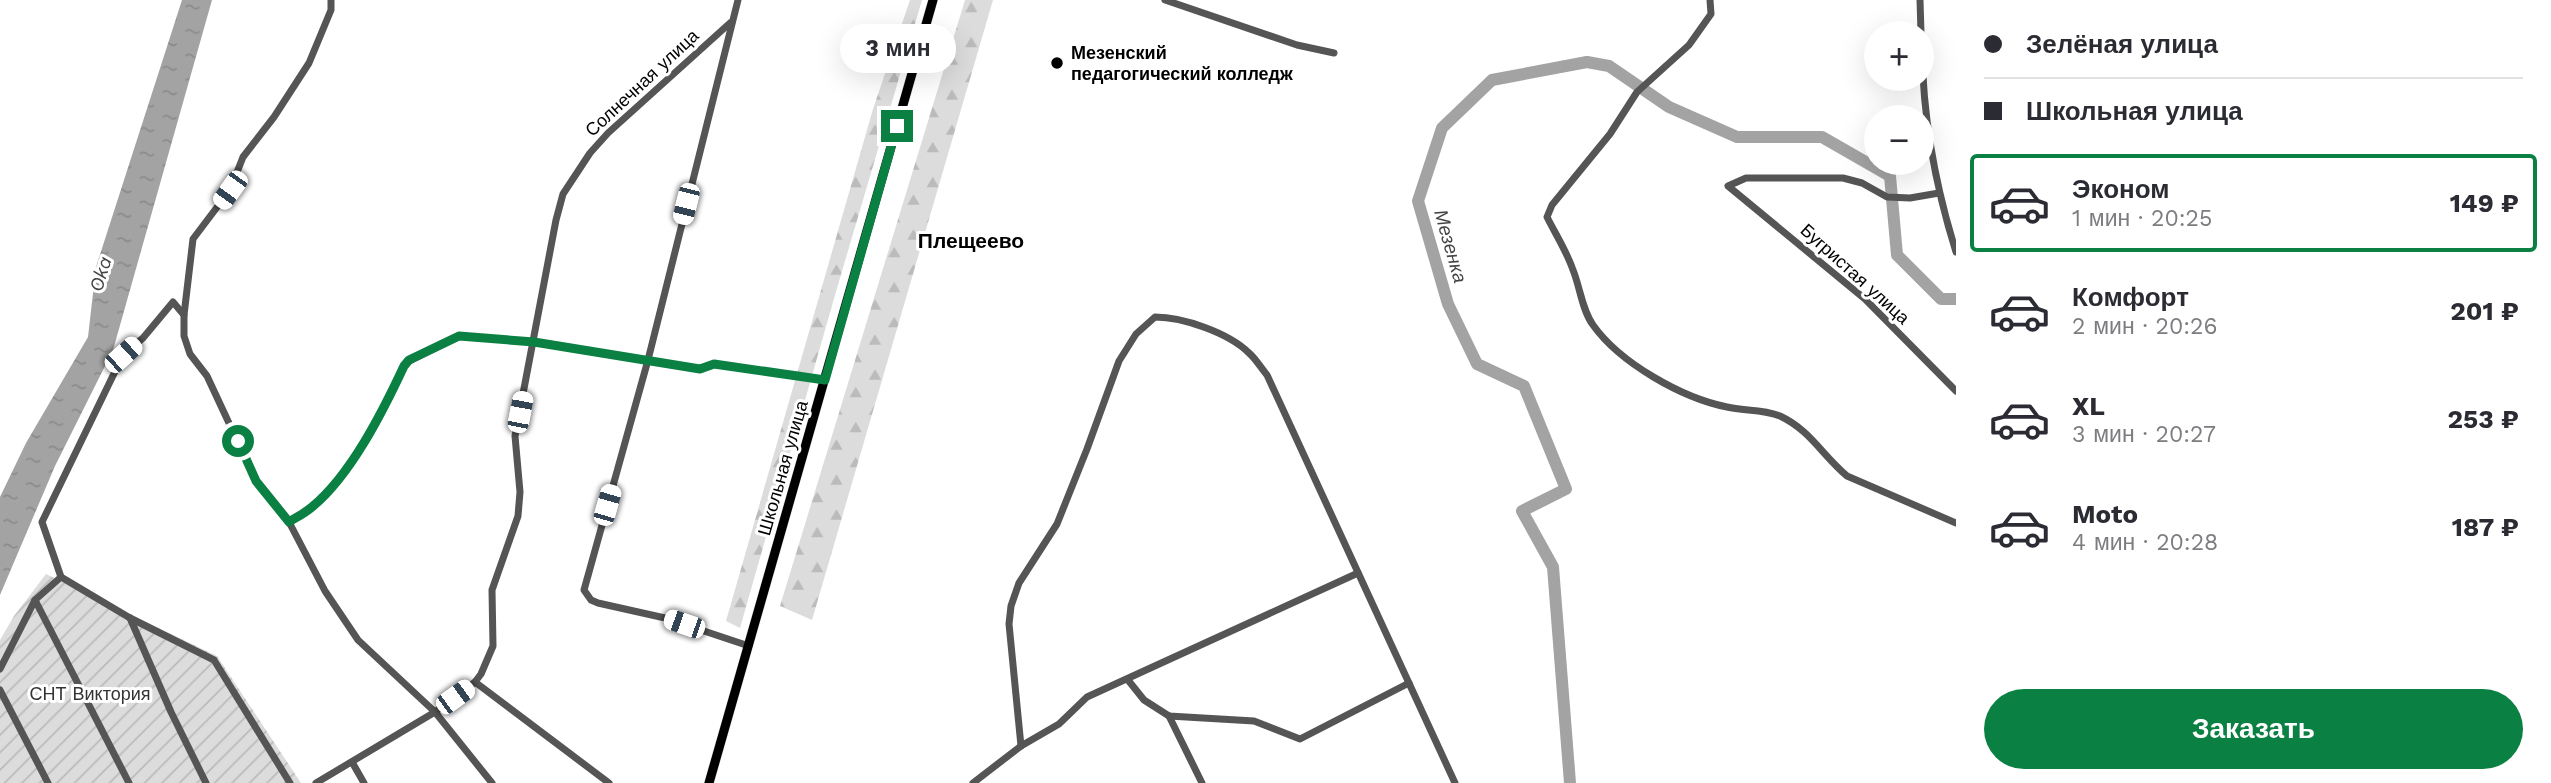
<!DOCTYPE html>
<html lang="ru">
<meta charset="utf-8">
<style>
body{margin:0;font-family:"Work Sans",sans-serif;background:#f2f2f3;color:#2b2b33;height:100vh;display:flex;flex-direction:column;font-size:26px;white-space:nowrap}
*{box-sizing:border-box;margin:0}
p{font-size:23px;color:#7c7c81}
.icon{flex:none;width:38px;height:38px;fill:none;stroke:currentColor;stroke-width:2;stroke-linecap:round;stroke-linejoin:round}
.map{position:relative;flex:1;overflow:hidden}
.drawer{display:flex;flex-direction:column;background:#fff;width:595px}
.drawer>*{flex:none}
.top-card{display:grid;align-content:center;height:154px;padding:0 28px;background:#fff}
.fabs{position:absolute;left:1864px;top:21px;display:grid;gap:14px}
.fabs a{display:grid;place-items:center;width:70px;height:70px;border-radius:50%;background:#fff;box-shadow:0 7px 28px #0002;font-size:35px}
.end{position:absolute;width:32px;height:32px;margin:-16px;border:9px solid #0b8043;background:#fff;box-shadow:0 0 0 4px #fff}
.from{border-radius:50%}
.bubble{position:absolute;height:49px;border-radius:24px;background:#fff;box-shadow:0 7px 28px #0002;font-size:23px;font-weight:700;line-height:49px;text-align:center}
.car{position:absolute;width:21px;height:42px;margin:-21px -10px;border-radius:9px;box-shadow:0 0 5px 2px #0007;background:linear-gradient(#fff 24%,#345 0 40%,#fff 0 76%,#345 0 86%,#fff 0)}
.top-card b{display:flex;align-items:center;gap:24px;height:66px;font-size:26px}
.top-card b+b{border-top:2px solid #e1e1e2}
.top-card i{width:18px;height:18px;background:#2b2b33}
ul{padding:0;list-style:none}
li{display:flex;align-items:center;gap:21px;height:98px;margin:0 14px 10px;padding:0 14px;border:4px solid transparent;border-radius:7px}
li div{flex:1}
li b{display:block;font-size:26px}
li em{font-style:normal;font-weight:700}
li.active{border-color:#0b8043}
li>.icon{width:63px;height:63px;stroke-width:1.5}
.action{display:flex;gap:14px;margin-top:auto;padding:14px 28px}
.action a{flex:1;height:80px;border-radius:42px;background:#0b8043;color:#fff;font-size:28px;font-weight:700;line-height:80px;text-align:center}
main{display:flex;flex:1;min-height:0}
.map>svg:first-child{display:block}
</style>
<main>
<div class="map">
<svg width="1956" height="783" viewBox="0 0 1956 783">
<defs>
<pattern id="forest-firs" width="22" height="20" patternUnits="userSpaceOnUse" patternTransform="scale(1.75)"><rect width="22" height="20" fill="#dcdcdc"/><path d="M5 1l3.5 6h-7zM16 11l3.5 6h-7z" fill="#bbb"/></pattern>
<pattern id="garden-furrows" width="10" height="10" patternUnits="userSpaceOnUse" patternTransform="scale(1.75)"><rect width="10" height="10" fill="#dcdcdc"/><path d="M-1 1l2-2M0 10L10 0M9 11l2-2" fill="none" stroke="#bbb"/></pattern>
<pattern id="water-ripples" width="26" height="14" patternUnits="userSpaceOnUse" patternTransform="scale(1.75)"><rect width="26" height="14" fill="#a3a3a3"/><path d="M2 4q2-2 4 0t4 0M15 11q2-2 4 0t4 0" fill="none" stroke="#8b8b8b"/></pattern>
</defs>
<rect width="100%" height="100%" fill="#fff"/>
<g fill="url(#forest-firs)">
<path d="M910,0H922L835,295L740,628L726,621L873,109Z"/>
<path d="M965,0H993L812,620L780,606Z"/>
</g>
<path fill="url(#garden-furrows)" d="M46,574L217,656L301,783H0V640L14,616Z"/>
<path fill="url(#water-ripples)" d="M182,0H212L113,350L55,466L0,595V497L26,443L88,337L96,267Z"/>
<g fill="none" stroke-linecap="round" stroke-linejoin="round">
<path stroke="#a3a3a3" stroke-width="12" d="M1570,783L1553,567L1522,511L1566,489L1524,386L1477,364L1448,304L1418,201L1442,128L1492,80L1587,62L1609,66L1669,107L1737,137H1822L1890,176L1897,255L1941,299H1956"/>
<g stroke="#dbdbdb" stroke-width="10">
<path id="major" d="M709,783L933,0"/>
</g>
<g stroke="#555" stroke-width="7">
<path d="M738,0L648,360L584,590L591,600L598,603L665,618L749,646"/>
<path d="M1165,0L1297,45L1334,53"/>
<path d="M1710,0L1711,14L1689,45L1637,92L1610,134L1552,205L1547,217C1556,235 1567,252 1573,270C1580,287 1582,310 1593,325C1620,363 1682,398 1727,407C1743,411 1764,409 1780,416C1810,430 1822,455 1847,476L1956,523"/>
<path d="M1920,0L1921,33"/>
<path d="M1922,49C1923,119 1935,185 1956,252"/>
<path d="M1939,193L1910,198L1887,197L1862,183L1843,178H1746L1728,186L1865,299L1956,391"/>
<path d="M184,315L193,239L230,190L243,157L274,117L309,63L331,10V0"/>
<path d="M289,522C297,517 305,513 312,507C351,475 384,411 404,366L409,361L459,336L534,342L700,369L714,364L825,380"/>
<path d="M35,600L129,783"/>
<path d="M130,618L171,712L206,783"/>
<path d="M0,669L35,600L61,577"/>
<path d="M1128,680L1144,700L1169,716L1254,721L1300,739L1409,683"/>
<path d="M475,682L609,783"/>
<path d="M0,690L48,783"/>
<path d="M1169,716L1202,783"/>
<path d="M1021,746L1009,624L1011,606L1019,583L1057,524L1087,449L1119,361L1136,334L1155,317C1183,317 1229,333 1249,353C1256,359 1261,368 1267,375L1455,783"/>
<path d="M352,762L364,783"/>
<path d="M290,783L214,660L130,618L61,577L42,522L123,355L143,338L173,302L184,315V336L190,354L207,376L256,481L289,522L325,591L358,640L435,712L492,783"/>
<path d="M316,783L435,712L475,682L481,674L493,646L492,590L518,516L520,492L515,436L556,220L563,194L590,153L608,133L730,23"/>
<path d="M973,783L1021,746L1059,724L1087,697L1358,573"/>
</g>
<use href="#major" stroke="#000" stroke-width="9"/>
</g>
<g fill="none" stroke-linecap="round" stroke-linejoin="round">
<path stroke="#0b8043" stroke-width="9" d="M238,441L256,481L289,522C297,517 305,513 312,507C351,475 383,411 404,366L409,360L459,336L534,342L700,369L714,364L825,380L897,126"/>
</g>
<circle fill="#000" stroke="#fff" stroke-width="2.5" cx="1057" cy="63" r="7"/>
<g text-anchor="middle" stroke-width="6" stroke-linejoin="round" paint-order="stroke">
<g font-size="18" font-weight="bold" fill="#000" stroke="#fff" text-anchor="start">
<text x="1071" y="59">Мезенский<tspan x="1071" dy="21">педагогический колледж</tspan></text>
</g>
<g font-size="18" fill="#000" stroke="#fff">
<text transform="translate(642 83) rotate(-43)" y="6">Солнечная улица</text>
<text transform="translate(1855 274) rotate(42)" y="6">Бугристая улица</text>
<text transform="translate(783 468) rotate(-74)" y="6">Школьная улица</text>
</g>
<g font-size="18" fill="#333" stroke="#fff">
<text x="90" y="700">СНТ Виктория</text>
</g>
<g font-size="19" font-style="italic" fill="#444" stroke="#fff">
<text transform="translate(1451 246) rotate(74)" y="7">Мезенка</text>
<text transform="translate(100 274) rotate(-73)" y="7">Oka</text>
</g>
<g font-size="21" font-weight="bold" fill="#000" stroke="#fff">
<text x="971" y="248">Плещеево</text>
</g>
</g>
</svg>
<div class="fabs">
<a>+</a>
<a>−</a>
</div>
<i class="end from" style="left:238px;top:441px"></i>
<i class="end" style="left:897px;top:126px"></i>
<div class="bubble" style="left:840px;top:24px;width:116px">3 мин</div>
<i class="car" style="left:230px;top:190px;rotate:216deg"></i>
<i class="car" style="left:686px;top:204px;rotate:194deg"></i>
<i class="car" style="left:123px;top:355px;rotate:48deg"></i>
<i class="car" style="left:520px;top:412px;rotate:11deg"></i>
<i class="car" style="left:607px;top:505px;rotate:16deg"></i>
<i class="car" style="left:684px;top:624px;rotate:289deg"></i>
<i class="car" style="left:455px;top:697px;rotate:54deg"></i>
</div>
<section class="drawer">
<div class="top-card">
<b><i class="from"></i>Зелёная улица</b>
<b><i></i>Школьная улица</b>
</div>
<ul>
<li class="active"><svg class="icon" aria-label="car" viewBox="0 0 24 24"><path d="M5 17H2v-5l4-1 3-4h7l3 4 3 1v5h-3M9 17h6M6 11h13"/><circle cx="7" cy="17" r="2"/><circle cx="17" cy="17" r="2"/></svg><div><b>Эконом</b><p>1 мин · 20:25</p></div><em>149 ₽</em></li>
<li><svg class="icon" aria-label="car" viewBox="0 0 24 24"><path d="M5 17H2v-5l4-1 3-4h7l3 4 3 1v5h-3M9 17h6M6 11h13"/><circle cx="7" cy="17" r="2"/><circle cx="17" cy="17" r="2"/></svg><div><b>Комфорт</b><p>2 мин · 20:26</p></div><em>201 ₽</em></li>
<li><svg class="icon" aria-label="car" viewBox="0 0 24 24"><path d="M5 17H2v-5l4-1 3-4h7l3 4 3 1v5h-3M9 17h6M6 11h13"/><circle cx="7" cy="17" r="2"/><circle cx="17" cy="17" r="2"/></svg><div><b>XL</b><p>3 мин · 20:27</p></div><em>253 ₽</em></li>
<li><svg class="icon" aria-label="car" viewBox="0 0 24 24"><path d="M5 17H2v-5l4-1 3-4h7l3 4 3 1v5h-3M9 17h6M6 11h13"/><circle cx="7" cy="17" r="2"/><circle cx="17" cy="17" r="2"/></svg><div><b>Moto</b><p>4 мин · 20:28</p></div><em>187 ₽</em></li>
</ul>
<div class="action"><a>Заказать</a></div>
</section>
</main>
